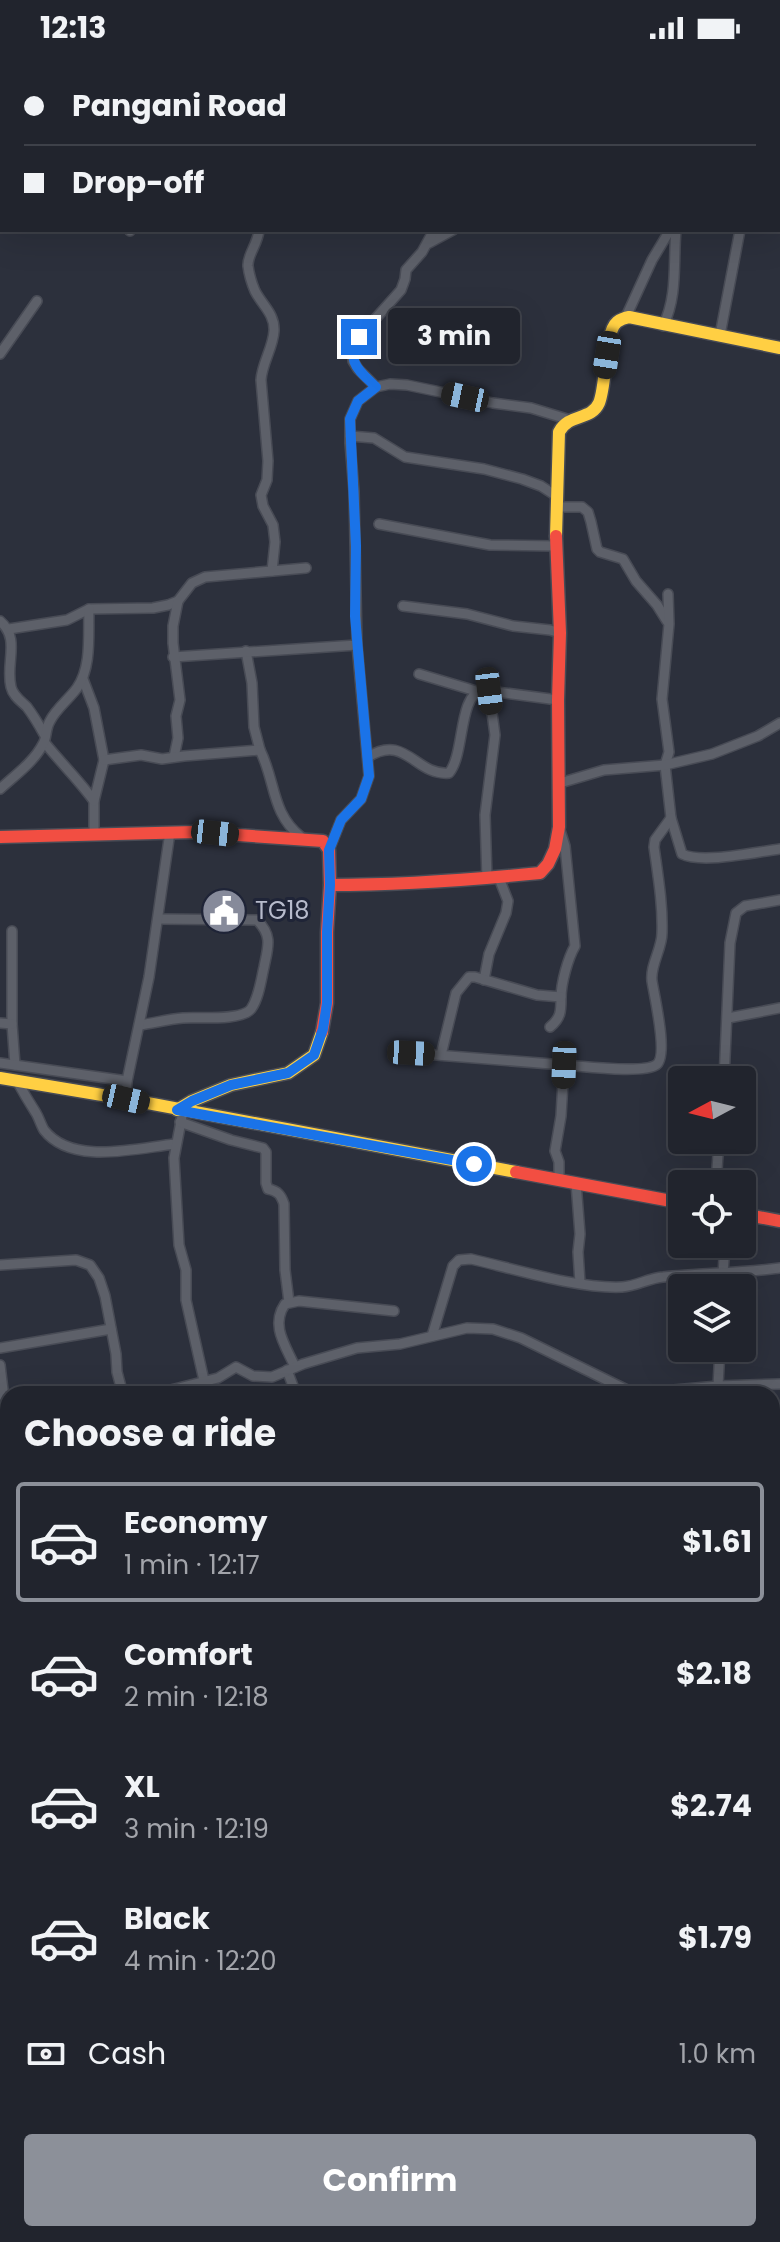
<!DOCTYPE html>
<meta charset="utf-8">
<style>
body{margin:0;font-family:Poppins,sans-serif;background:#292c35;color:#f1f3f6;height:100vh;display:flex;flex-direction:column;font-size:30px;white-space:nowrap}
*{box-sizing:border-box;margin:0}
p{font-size:26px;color:#a2a4aa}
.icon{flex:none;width:44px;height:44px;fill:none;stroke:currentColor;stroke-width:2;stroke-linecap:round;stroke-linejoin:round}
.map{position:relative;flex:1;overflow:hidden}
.panel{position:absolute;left:0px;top:1330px;width:780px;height:856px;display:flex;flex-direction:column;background:#21242d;border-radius:24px 24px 0 0;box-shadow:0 8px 32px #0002,0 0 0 2px #3e4149}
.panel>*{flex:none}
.top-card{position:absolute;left:0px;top:0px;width:780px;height:176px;box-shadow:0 8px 32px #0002,0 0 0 2px #3e4149;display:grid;align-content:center;height:176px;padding:0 24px;background:#21242d}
.needle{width:52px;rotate:263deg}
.controls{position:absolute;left:668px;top:1010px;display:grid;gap:16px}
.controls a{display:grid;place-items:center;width:88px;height:88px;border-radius:8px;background:#21242d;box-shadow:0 8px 32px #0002,0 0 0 2px #3e4149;font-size:40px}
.end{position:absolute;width:36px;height:36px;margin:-18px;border:10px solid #1a73e8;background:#fff;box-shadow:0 0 0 4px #fff}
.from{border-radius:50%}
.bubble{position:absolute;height:56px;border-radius:8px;background:#21242d;box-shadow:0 8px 32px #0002,0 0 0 2px #3e4149;font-size:26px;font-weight:700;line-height:56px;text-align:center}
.car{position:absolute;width:24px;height:48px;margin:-24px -12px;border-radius:10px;box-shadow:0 0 6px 2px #0007;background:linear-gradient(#222 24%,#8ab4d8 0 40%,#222 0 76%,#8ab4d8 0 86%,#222 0)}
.top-card b{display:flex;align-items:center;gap:28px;height:76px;font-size:30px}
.top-card b+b{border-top:2px solid #3e4149}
.top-card i{width:20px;height:20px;background:#f1f3f6}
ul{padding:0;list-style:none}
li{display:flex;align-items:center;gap:24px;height:120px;margin:0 16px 12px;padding:0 8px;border:4px solid transparent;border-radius:8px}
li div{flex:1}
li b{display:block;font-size:30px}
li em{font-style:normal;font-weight:700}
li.on{border-color:#8c9099}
li>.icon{width:72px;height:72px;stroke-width:1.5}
h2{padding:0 24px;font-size:36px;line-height:96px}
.pay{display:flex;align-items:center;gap:20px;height:88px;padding:0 24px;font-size:30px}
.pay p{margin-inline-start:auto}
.action{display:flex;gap:16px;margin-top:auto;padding:16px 24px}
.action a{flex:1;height:92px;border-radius:8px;background:#8c9099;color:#fff;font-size:32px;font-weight:700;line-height:92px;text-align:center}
.status{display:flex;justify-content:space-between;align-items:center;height:56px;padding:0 40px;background:#21242d;direction:ltr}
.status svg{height:22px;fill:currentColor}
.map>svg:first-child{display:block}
</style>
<div class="status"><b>12:13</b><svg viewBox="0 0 49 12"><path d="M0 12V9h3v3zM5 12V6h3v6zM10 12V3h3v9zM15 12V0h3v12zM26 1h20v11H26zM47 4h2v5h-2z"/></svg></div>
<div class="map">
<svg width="780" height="2186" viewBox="0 0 780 2186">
<rect width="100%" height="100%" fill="#2c303c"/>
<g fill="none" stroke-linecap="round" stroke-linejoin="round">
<g stroke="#484b55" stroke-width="12">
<g id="street">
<path d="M117,0L118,2"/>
<path d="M261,0L266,2"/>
<path d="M69,2H78"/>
<path d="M180,2L198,0"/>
<path d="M560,2V0"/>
<path d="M669,2L670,0"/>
<path d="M773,2L774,0"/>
<path d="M0,16L2,15"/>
<path d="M0,131L2,150L0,159"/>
<path d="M129,174L130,175"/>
<path d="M259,174C258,188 247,199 248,210C249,218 252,228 255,235C262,249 275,258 274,275C273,292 262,307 261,324L268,405L267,424L261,439L263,450L273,469L275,486L272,515"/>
<path d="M429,187L453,174"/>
<path d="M625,263L652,204L670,174"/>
<path d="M663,270C678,240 673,206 676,174"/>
<path d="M720,279L740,174"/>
<path d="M0,298L37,245"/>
<path d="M376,331L358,313L353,305L354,291L359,281L401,234L405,223L406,214L422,196L434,174"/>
<path d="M350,380L374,382L405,401L484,413L522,423L541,430L558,441"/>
<path d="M557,451H582L588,456L591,466L597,493L600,496L623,503L636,525L657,549L667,565"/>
<path d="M379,468L490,489L555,490"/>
<path d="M668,538L669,568L662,643L669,696L665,709L671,762L682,798C702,808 756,796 780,793"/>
<path d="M403,550L467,558L513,570L550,574L560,577"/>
<path d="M0,565C21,583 5,607 11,631C13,640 21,645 27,651C33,659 39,669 44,678"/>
<path d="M9,573L67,564L89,553L153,552L168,549L178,545L192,527L205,521L306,512"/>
<path d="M246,595L252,627L254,671L260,694"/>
<path d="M173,601L357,589"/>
<path d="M419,618L476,635"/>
<path d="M83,623L94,652L104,704L94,745V778"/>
<path d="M45,687C61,707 79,724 94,745"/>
<path d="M174,701L178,682L176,660L180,644L173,587V570L178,545"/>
<path d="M368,701C406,677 415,720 449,717C465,698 458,640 482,634L558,644"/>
<path d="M104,704L141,699L162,703L184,700L260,694C276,726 271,757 301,781"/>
<path d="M560,727L604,714L665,709L712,698L758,680L780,667"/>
<path d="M0,733C14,720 34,706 43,688C47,682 45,673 50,665C56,653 69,643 77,632C92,611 88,578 89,553"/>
<path d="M329,794L341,764L361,743L369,720L357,589L354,435L350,387V363L358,345L376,331L390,328L407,329L493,347L531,352L567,363"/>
<path d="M487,823L485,759L495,679L489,635"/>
<path d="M12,875V968L15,1009"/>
<path d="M484,924L489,898L506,857L508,845L499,822"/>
<path d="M728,962L780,952"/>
<path d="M0,967L12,968"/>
<path d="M140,969C154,967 169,963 183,962C198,961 242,965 251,953C259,942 261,924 264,911C268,891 273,880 257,864L159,863"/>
<path d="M550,971C561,962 561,955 561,942C561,927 568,902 575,890L565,790L559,771"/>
<path d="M411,997L564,1009"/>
<path d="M441,999L456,937L469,921H475L537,939L561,941"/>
<path d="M0,1007L127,1025"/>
<path d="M724,1024L730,887L736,857L745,850L780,844"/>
<path d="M17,1025C23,1036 29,1046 36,1057C39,1062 41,1069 44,1074C72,1110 137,1092 175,1088"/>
<path d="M126,1043L127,1025L149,921L170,776"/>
<path d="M183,1055L174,1102L179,1189L186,1214V1244L207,1338"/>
<path d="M180,1066L231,1084L263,1092L266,1096V1127L268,1133C278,1135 281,1139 284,1148L285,1214L289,1246"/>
<path d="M559,1124V1106L555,1095L561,1060L564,1009C582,1010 642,1018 656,1009C669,1001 654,939 652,925C650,909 662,893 662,877C663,849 658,820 654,791L655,784L671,762"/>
<path d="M576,1127L580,1178L578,1196L580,1227"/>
<path d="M716,1128L719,1084"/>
<path d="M0,1209L76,1204L90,1209L99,1222L105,1240L116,1298L117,1316L121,1331L127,1338"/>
<path d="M722,1232L725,1188"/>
<path d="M432,1280L453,1210L459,1204L471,1203C515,1213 578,1233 622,1231C637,1230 649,1222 663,1221C702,1217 741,1217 780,1212"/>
<path d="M0,1292L111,1273"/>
<path d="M0,1309L8,1376"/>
<path d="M295,1311C286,1290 270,1270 285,1248L299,1245L394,1255"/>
<path d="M287,1314L296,1338"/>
<path d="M718,1330L720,1292"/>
<path d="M641,1337L718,1330L780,1328"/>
<path d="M155,1338L218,1322L236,1311L253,1320L272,1321L303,1308L357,1292L400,1288L467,1272L493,1273L521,1282L627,1334L644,1337"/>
<path d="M772,1396L780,1394"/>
<path d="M0,1436L8,1427"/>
<path d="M0,1485H8"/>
<path d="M772,1503L780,1573"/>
<path d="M0,1592H8"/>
<path d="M772,1637L780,1633"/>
<path d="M0,1709H8"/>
<path d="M772,1833L780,1830"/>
<path d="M772,2046L780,2045"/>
<path d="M0,2164L8,2163"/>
<path d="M189,2178L190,2186"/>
<path d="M250,2178L251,2186"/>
<path d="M324,2178L325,2186"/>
<path d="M443,2178L444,2186"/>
<path d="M489,2178L490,2186"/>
<path d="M729,2186L753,2178"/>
</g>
</g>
<g stroke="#484b55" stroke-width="15">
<g id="slow">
<path d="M556,480L559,376C569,357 591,365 599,347C607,328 604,277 617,266C621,263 624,262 629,261L780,292"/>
<path d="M0,1022L126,1043L516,1116"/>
<path d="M177,1054L192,1045L231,1029L288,1017L314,999L322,976"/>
</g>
</g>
<g stroke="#484b55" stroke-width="15">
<g id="jam">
<path d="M0,781L194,776L323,785L329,794L330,829L327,876V947L322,976"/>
<path d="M330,829C400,829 470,824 540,817L548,808L555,793L559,771L558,644L560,577L556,480"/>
<path d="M516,1116L682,1147"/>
<path d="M742,1158L780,1165"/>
</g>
</g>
<use href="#street" stroke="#5d6069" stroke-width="9"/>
<use href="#slow" stroke="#ffcf43" stroke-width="12"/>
<use href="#jam" stroke="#f24e42" stroke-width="12"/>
</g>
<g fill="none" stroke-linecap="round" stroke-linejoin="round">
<path stroke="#1a73e8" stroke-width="10" d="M359,281C346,307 358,313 376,331L358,345L350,363L356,490L355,560L369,720L361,743L341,764L329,794L330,829L327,876V947L323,973L314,999L288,1017L231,1029L192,1045L177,1054L474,1108"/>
</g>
<defs>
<g id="civic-disc" transform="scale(2.3)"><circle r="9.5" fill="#868a9a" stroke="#1f2437"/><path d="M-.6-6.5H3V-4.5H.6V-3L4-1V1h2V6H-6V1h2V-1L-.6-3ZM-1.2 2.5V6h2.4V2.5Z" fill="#fff"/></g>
</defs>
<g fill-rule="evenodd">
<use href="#civic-disc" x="224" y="855"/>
</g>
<g text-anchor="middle" stroke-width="6" stroke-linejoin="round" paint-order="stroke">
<g font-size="24" fill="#b7bbcc" stroke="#1f2437" text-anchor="start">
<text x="255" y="863">TG18</text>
</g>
</g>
</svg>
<div class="controls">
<a><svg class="needle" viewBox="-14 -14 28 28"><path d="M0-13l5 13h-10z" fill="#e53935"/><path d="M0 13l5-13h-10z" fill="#a2a4aa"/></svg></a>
<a><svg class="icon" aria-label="locate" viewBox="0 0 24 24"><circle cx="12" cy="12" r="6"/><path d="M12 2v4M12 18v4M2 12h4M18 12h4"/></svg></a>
<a><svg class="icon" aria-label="layers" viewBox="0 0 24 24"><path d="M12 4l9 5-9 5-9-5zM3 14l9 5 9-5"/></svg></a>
</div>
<i class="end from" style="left:474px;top:1108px"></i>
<i class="end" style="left:359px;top:281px"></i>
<div class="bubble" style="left:388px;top:252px;width:132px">3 min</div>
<i class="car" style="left:607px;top:299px;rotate:189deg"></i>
<i class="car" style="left:465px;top:341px;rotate:282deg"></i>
<i class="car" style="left:489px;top:635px;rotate:173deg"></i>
<i class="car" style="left:215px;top:777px;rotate:96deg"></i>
<i class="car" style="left:411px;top:997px;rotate:93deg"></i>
<i class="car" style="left:564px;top:1009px;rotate:182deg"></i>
<i class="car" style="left:126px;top:1043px;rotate:103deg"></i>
<div class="top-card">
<b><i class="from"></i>Pangani Road</b>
<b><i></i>Drop-off</b>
</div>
<section class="panel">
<h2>Choose a ride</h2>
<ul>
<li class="on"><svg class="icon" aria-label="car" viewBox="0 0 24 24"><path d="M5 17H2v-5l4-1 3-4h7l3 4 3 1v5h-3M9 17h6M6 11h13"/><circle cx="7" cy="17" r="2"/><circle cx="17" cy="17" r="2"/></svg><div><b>Economy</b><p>1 min · 12:17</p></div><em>$1.61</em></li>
<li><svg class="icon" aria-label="car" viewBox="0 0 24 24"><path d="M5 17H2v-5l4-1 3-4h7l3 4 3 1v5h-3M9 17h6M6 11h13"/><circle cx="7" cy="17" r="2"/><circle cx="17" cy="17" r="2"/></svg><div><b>Comfort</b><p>2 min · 12:18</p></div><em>$2.18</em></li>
<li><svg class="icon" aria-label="car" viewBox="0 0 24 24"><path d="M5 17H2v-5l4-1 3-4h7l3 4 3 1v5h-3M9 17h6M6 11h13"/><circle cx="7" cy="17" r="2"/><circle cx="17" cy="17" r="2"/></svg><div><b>XL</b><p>3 min · 12:19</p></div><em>$2.74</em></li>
<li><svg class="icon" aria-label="car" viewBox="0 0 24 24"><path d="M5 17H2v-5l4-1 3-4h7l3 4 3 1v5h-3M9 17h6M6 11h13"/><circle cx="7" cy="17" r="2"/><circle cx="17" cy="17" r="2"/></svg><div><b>Black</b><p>4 min · 12:20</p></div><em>$1.79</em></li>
</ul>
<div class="pay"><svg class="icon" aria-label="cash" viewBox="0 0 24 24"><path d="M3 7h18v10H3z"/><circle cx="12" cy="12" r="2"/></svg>Cash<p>1.0 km</p></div>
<div class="action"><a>Confirm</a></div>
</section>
</div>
